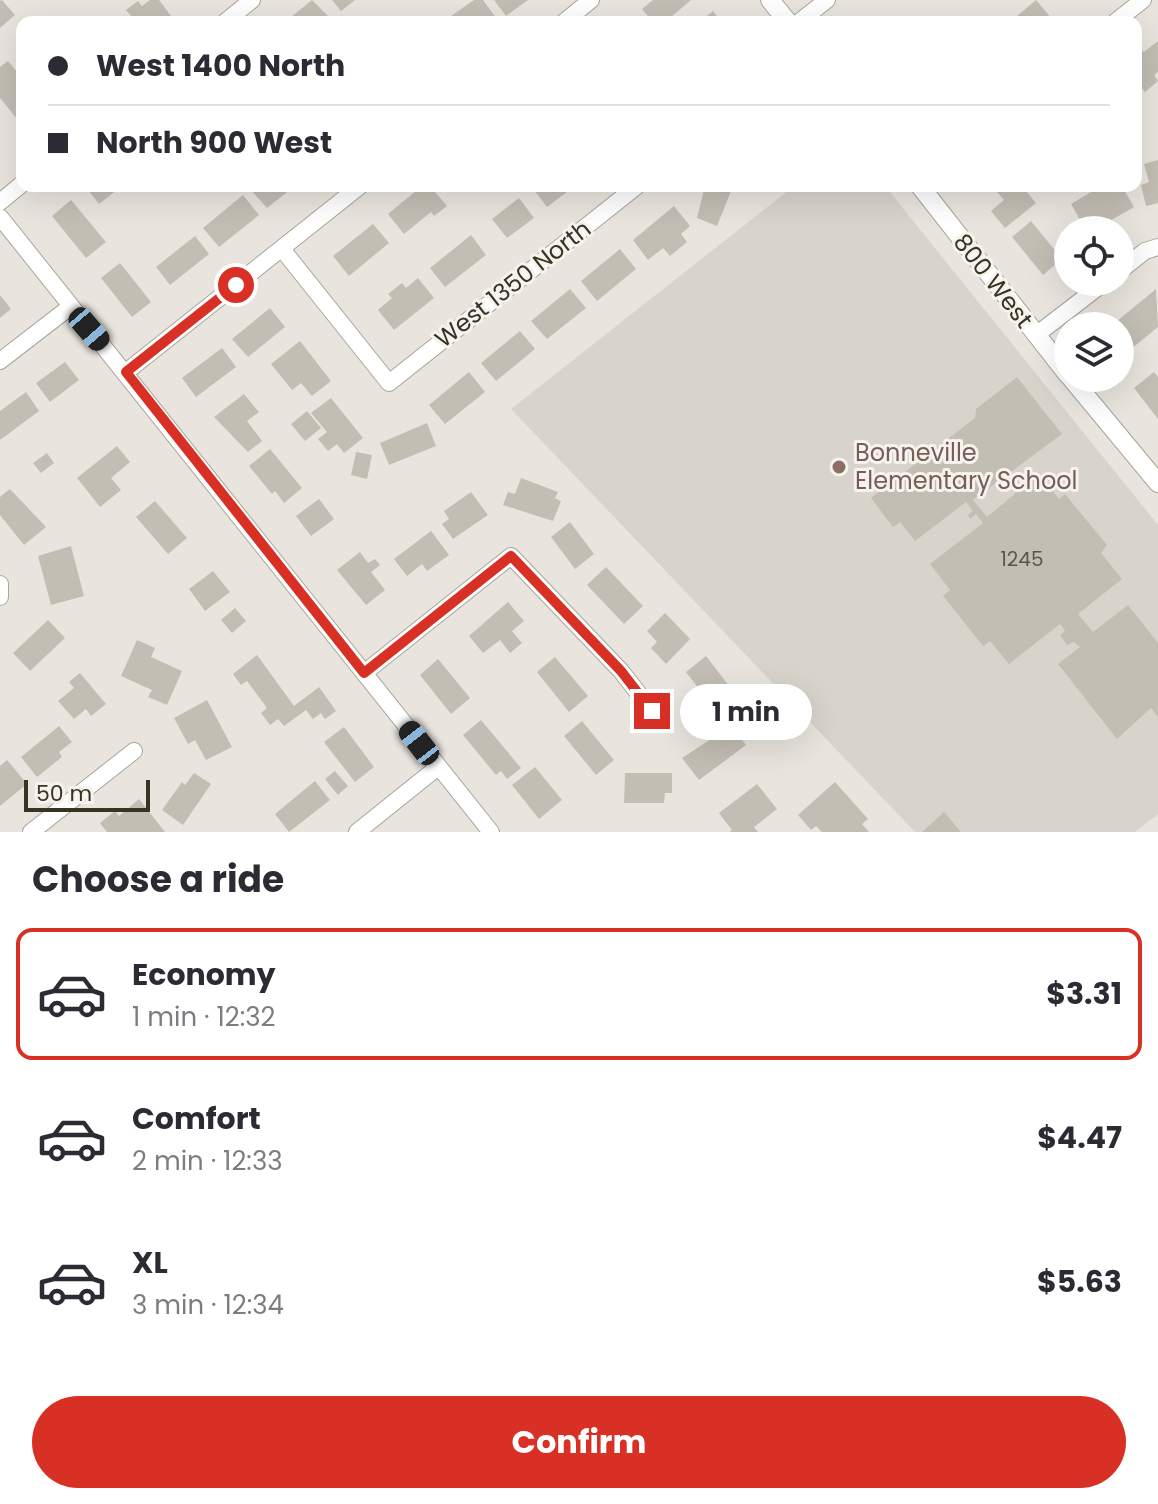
<!DOCTYPE html>
<meta charset="utf-8">
<style>
body{margin:0;font-family:Poppins,sans-serif;background:#f7f7f7;color:#2b2b33;height:100vh;display:flex;flex-direction:column;font-size:30px;white-space:nowrap}
*{box-sizing:border-box;margin:0}
p{font-size:26px;color:#7c7c81}
.icon{flex:none;width:44px;height:44px;fill:none;stroke:currentColor;stroke-width:2;stroke-linecap:round;stroke-linejoin:round}
.map{position:relative;height:832px;overflow:hidden}
.panel{display:flex;flex-direction:column;background:#fff;flex:1}
.panel>*{flex:none}
.banner{position:absolute;left:16px;top:16px;width:1126px;height:176px;border-radius:16px;box-shadow:0 8px 32px #0002;display:grid;align-content:center;height:176px;padding:0 32px;background:#fff}
.buttons{position:absolute;left:1054px;top:216px;display:grid;gap:16px}
.buttons a{display:grid;place-items:center;width:80px;height:80px;border-radius:50%;background:#fff;box-shadow:0 8px 32px #0002;font-size:40px}
.scale{position:absolute;left:24px;bottom:20px;width:126px;box-sizing:border-box;padding-left:8px;border:4px solid #373421;border-top:0;font-size:22px;line-height:28px;white-space:nowrap;color:#373421;-webkit-text-stroke:6px #f6f3ee;paint-order:stroke}
.end{position:absolute;width:36px;height:36px;margin:-18px;border:10px solid #d93025;background:#fff;box-shadow:0 0 0 4px #fff}
.from{border-radius:50%}
.bubble{position:absolute;height:56px;border-radius:28px;background:#fff;box-shadow:0 8px 32px #0002;font-size:26px;font-weight:700;line-height:56px;text-align:center}
.car{position:absolute;width:24px;height:48px;margin:-24px -12px;border-radius:10px;box-shadow:0 0 6px 2px #0007;background:linear-gradient(#222 24%,#8ab4d8 0 40%,#222 0 76%,#8ab4d8 0 86%,#222 0)}
.banner b{display:flex;align-items:center;gap:28px;height:76px;font-size:30px}
.banner b+b{border-top:2px solid #e1e1e2}
.banner i{width:20px;height:20px;background:#2b2b33}
ul{padding:0;list-style:none}
li{display:flex;align-items:center;gap:24px;height:132px;margin:0 16px 12px;padding:0 16px;border:4px solid transparent;border-radius:16px}
li div{flex:1}
li b{display:block;font-size:30px}
li em{font-style:normal;font-weight:700}
li.selected{border-color:#d93025}
li>.icon{width:72px;height:72px;stroke-width:1.5}
h2{padding:0 32px;font-size:36px;line-height:96px}
.cta{display:flex;gap:16px;margin-top:auto;padding:16px 32px}
.cta a{flex:1;height:92px;border-radius:48px;background:#d93025;color:#fff;font-size:32px;font-weight:700;line-height:92px;text-align:center}
.map>svg:first-child{display:block}
</style>
<div class="map">
<svg width="1158" height="832" viewBox="0 0 1158 832">
<rect width="100%" height="100%" fill="#e9e5de"/>
<path fill="#d8d4cc" d="M794,186H885L1158,525V814L1135,832H915L511,409Z"/>
<g fill="#c3beb4">
<path d="M2,0L15,15L0,28V1Z"/>
<path d="M150,0H159L171,16L163,22H123L131,16L126,10L138,1L142,6Z"/>
<path d="M312,0L330,18L325,22H285Z"/>
<path d="M332,0H355L341,11Z"/>
<path d="M474,0H483L499,22H456L451,16Z"/>
<path d="M494,0H528L506,16Z"/>
<path d="M653,0H691L665,22H653L642,9Z"/>
<path d="M1036,0L1052,19L1048,22H1010Z"/>
<path d="M713,11L721,22H699Z"/>
<path d="M1158,41V72L1154,75L1158,81L1145,92L1136,81V46L1144,52Z"/>
<path d="M8,61L22,78V125L0,98V67Z"/>
<path d="M1158,160V203L1146,206L1141,185L1149,182L1144,164Z"/>
<path d="M85,186H122L99,204Z"/>
<path d="M256,186H295L267,208L251,190Z"/>
<path d="M422,186H430L447,206L434,216L431,212L404,234L388,214Z"/>
<path d="M531,186H575L547,207Z"/>
<path d="M705,186H733L717,226L697,218Z"/>
<path d="M992,186H1022L1036,203L1005,228L991,211L1004,200Z"/>
<path d="M1101,186H1122L1134,207L1094,230H1086L1071,204Z"/>
<path d="M243,195L259,215L219,247L203,228Z"/>
<path d="M519,198L534,218L507,238L492,219Z"/>
<path d="M71,200L106,242L86,258L52,216Z"/>
<path d="M674,206L690,226L681,234L687,242L670,256L663,248L648,260L633,240Z"/>
<path d="M1031,221L1062,259L1043,275L1012,237Z"/>
<path d="M373,224L389,243L349,276L333,256Z"/>
<path d="M471,235L486,255L445,287L430,268Z"/>
<path d="M195,236L209,254L170,285L156,267Z"/>
<path d="M620,249L636,269L597,301L581,281Z"/>
<path d="M120,263L151,302L132,317L101,278Z"/>
<path d="M418,278L434,298L394,330L378,310L392,298L388,294L402,283L406,288Z"/>
<path d="M570,289L586,308L547,339L531,321Z"/>
<path d="M1156,289L1158,327L1120,358V326H1111Z"/>
<path d="M0,295L11,309L0,318Z"/>
<path d="M270,308L285,327L248,357L232,339Z"/>
<path d="M520,331L535,349L496,381L481,363Z"/>
<path d="M300,341L331,381L312,396L301,383L292,390L271,364Z"/>
<path d="M222,348L236,367L196,397L182,378Z"/>
<path d="M65,362L79,380L50,402L36,383Z"/>
<path d="M469,372L485,392L445,424L429,405Z"/>
<path d="M1154,372L1158,377V419L1134,388Z"/>
<path d="M1017,377L1062,434L973,500L987,517L1039,474L1059,499L1065,494L1107,545L1101,553L1122,579L1078,614L1093,632L1128,605L1158,643V717L1151,708L1117,739L1058,664L1080,647L1074,642L1067,645L1060,635L1065,631L1060,624L1009,664L990,641L983,646L943,596L950,590L930,564L983,523L976,514L970,519L968,515L973,511L966,502L915,541L900,522L893,527L871,498L975,418L976,409Z"/>
<path d="M26,392L39,411L0,440V411Z"/>
<path d="M244,394L259,412L247,421L262,441L248,452L214,417Z"/>
<path d="M331,398L363,438L344,453L337,444L328,451L318,439L327,432L311,413Z"/>
<path d="M307,411L321,428L305,441L291,424Z"/>
<path d="M427,423L436,446L389,465L380,443Z"/>
<path d="M117,446L130,462L111,478L121,490L100,507L77,478Z"/>
<path d="M270,449L302,488L284,503L275,491L272,494L249,466Z"/>
<path d="M356,452L372,455L367,479L351,475Z"/>
<path d="M47,453L54,463L41,473L33,463Z"/>
<path d="M521,478L558,492L555,498L561,501L553,521L503,505L508,492L515,494Z"/>
<path d="M10,489L46,527L24,545L0,515V497Z"/>
<path d="M471,492L488,515L453,539L442,524L449,519L444,511Z"/>
<path d="M319,499L334,519L311,536L296,516Z"/>
<path d="M155,501L187,538L168,554L136,517Z"/>
<path d="M570,522L594,554L575,569L551,537Z"/>
<path d="M431,531L449,555L427,571L422,564L407,576L394,559Z"/>
<path d="M71,546L84,596L51,605L38,556Z"/>
<path d="M360,552L368,563L375,559L380,565L371,572L385,590L366,605L337,570Z"/>
<path d="M606,567L643,606L624,624L587,585Z"/>
<path d="M213,571L230,592L205,611L189,589Z"/>
<path d="M508,602L524,621L512,631L522,643L510,653L500,640L483,653L469,636Z"/>
<path d="M235,608L246,621L232,633L221,620Z"/>
<path d="M665,613L690,639L666,664L651,648L657,642L647,631Z"/>
<path d="M48,620L65,638L30,671L13,653Z"/>
<path d="M137,640L155,648L151,657L182,671L167,705L148,697L152,690L121,676Z"/>
<path d="M257,655L294,706L319,687L336,711L325,719L321,713L313,719L306,710L284,726L278,719L270,725L261,713L267,708L247,681L241,685L233,674Z"/>
<path d="M706,656L739,699L719,715L686,672Z"/>
<path d="M555,657L588,696L569,712L537,672Z"/>
<path d="M438,659L470,698L451,714L420,675Z"/>
<path d="M80,673L106,704L91,716L86,709L74,719L58,701L74,688L69,682Z"/>
<path d="M207,700L232,747L206,760L195,740L188,744L174,718Z"/>
<path d="M481,720L521,768L507,779L501,771L496,775L463,735Z"/>
<path d="M582,721L614,760L596,775L564,736Z"/>
<path d="M59,726L72,742L59,752L62,757L37,777L21,757Z"/>
<path d="M731,726L746,745L699,780L682,758Z"/>
<path d="M344,727L374,767L355,782L324,742Z"/>
<path d="M7,760L27,784L0,806V766Z"/>
<path d="M535,767L562,800L539,819L512,785Z"/>
<path d="M335,771L348,786L338,795L325,779Z"/>
<path d="M194,773L211,784L183,825L162,810L182,782L185,785Z"/>
<path d="M625,773H672V793H665L664,803H624Z"/>
<path d="M315,781L330,800L289,832L275,814Z"/>
<path d="M835,782L868,819L862,824L869,832H822L816,826L811,830L798,815Z"/>
<path d="M757,784L777,809L754,827L758,832H729L732,830L719,813Z"/>
<path d="M139,799L165,832H107L100,823L115,811L119,816Z"/>
<path d="M944,812L961,832H922Z"/>
</g>
<g fill="none" stroke-linecap="round" stroke-linejoin="round">
<g stroke="#a9a59a" stroke-width="18">
<g id="minor">
<path d="M225,22L252,0"/>
<path d="M564,22L591,0"/>
<path d="M799,22L827,0"/>
<path d="M1115,22L1143,0"/>
<path d="M0,202L22,184"/>
<path d="M0,217L491,832"/>
<path d="M282,249L389,383L637,186"/>
<path d="M1120,271L1145,251L1158,247"/>
<path d="M1036,335L1105,282"/>
<path d="M0,361L70,307"/>
<path d="M126,372L360,186"/>
<path d="M0,584V597"/>
<path d="M364,673L511,556L621,671L652,711"/>
<path d="M31,832L134,751"/>
<path d="M357,832L438,767"/>
</g>
</g>
<g stroke="#a9a59a" stroke-width="20">
<g id="tertiary">
<path d="M770,0L788,22"/>
<path d="M920,186L1068,375"/>
<path d="M1071,378L1158,483"/>
</g>
</g>
<use href="#minor" stroke="#fff" stroke-width="16"/>
<use href="#tertiary" stroke="#fff" stroke-width="18"/>
</g>
<g fill="none" stroke-linecap="round" stroke-linejoin="round">
<path stroke="#d93025" stroke-width="10" d="M236,285L126,372L364,673L511,556L621,671L652,711"/>
</g>
<circle fill="#8d6e63" stroke="#f6f3ee" stroke-width="3" cx="839" cy="467" r="8"/>
<g text-anchor="middle" stroke-width="6" stroke-linejoin="round" paint-order="stroke">
<g font-size="20" fill="#5a5646">
<text x="1022" y="566">1245</text>
</g>
<g font-size="24" fill="#373421" stroke="#f6f3ee">
<text transform="translate(993 281) rotate(52)" y="8">800 West</text>
<text transform="translate(513 284) rotate(-38)" y="8">West 1350 North</text>
</g>
<g font-size="24" fill="#785e54" stroke="#f6f3ee" text-anchor="start">
<text x="855" y="461">Bonneville<tspan x="855" dy="28">Elementary School</tspan></text>
</g>
</g>
</svg>
<div class="buttons">
<a><svg class="icon" aria-label="locate" viewBox="0 0 24 24"><circle cx="12" cy="12" r="6"/><path d="M12 2v4M12 18v4M2 12h4M18 12h4"/></svg></a>
<a><svg class="icon" aria-label="layers" viewBox="0 0 24 24"><path d="M12 4l9 5-9 5-9-5zM3 14l9 5 9-5"/></svg></a>
</div>
<div class="scale">50 m</div>
<i class="end from" style="left:236px;top:285px"></i>
<i class="end" style="left:652px;top:711px"></i>
<div class="bubble" style="left:680px;top:684px;width:132px">1 min</div>
<i class="car" style="left:89px;top:329px;rotate:139deg"></i>
<i class="car" style="left:419px;top:743px;rotate:322deg"></i>
<div class="banner">
<b><i class="from"></i>West 1400 North</b>
<b><i></i>North 900 West</b>
</div>
</div>
<section class="panel">
<h2>Choose a ride</h2>
<ul>
<li class="selected"><svg class="icon" aria-label="car" viewBox="0 0 24 24"><path d="M5 17H2v-5l4-1 3-4h7l3 4 3 1v5h-3M9 17h6M6 11h13"/><circle cx="7" cy="17" r="2"/><circle cx="17" cy="17" r="2"/></svg><div><b>Economy</b><p>1 min · 12:32</p></div><em>$3.31</em></li>
<li><svg class="icon" aria-label="car" viewBox="0 0 24 24"><path d="M5 17H2v-5l4-1 3-4h7l3 4 3 1v5h-3M9 17h6M6 11h13"/><circle cx="7" cy="17" r="2"/><circle cx="17" cy="17" r="2"/></svg><div><b>Comfort</b><p>2 min · 12:33</p></div><em>$4.47</em></li>
<li><svg class="icon" aria-label="car" viewBox="0 0 24 24"><path d="M5 17H2v-5l4-1 3-4h7l3 4 3 1v5h-3M9 17h6M6 11h13"/><circle cx="7" cy="17" r="2"/><circle cx="17" cy="17" r="2"/></svg><div><b>XL</b><p>3 min · 12:34</p></div><em>$5.63</em></li>
</ul>
<div class="cta"><a>Confirm</a></div>
</section>
